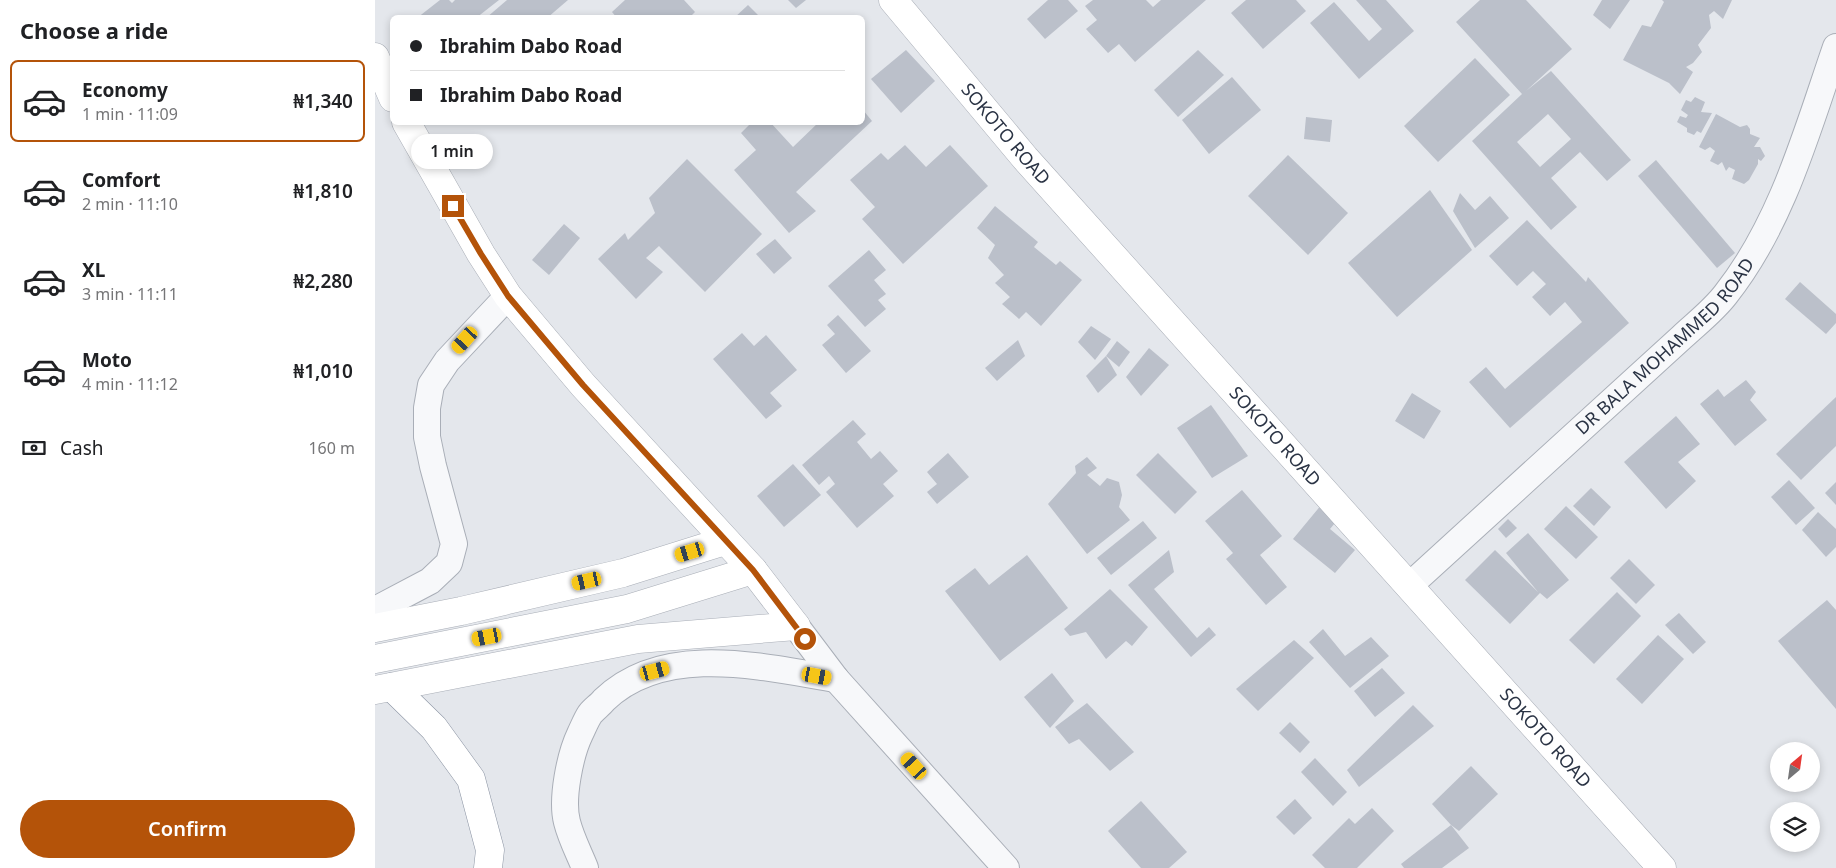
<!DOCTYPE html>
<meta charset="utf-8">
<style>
body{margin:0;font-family:"Noto Sans",sans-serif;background:#f2f2f2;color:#202124;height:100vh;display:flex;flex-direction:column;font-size:19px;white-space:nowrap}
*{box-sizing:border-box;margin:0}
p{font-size:16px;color:#757577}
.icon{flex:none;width:28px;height:28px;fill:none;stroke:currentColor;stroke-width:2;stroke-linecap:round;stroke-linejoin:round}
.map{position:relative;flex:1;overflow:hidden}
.sheet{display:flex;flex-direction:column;background:#fff;width:375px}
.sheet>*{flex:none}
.banner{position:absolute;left:15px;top:15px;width:475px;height:110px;border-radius:8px;box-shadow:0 2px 8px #0003;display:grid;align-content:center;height:110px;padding:0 20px;background:#fff}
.needle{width:32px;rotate:29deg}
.tools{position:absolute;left:1395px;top:742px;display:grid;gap:10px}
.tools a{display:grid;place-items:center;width:50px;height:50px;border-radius:50%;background:#fff;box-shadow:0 2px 8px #0003;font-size:25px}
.end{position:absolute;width:22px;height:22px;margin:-11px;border:6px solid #b45309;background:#fff;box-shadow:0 0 0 2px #fff}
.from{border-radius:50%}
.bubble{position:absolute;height:35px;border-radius:18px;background:#fff;box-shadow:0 2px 8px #0003;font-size:16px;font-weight:600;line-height:35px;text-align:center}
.car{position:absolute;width:15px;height:30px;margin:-15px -8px;border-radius:6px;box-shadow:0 0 4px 1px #0007;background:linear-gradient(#f5c518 24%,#345 0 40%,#f5c518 0 76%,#345 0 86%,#f5c518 0)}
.banner b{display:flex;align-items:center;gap:18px;height:48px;font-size:19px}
.banner b+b{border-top:1px solid #e0e0e0}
.banner i{width:12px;height:12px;background:#202124}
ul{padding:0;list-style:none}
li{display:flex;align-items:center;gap:15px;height:82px;margin:0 10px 8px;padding:0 10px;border:2px solid transparent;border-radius:8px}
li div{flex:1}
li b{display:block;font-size:19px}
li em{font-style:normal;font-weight:600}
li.active{border-color:#b45309}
li>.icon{width:45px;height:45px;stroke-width:1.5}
h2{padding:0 20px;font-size:22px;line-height:60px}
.pay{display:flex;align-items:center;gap:12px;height:55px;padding:0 20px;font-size:19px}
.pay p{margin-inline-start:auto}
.cta{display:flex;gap:10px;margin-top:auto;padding:10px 20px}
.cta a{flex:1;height:58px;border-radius:30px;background:#b45309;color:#fff;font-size:20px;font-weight:600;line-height:58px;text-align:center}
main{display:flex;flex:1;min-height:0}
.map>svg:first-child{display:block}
</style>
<main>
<section class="sheet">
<h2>Choose a ride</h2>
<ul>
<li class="active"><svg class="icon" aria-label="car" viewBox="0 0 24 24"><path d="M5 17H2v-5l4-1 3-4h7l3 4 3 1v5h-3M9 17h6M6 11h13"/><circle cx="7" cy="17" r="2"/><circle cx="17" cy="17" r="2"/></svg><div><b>Economy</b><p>1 min · 11:09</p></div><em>₦1,340</em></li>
<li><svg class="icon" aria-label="car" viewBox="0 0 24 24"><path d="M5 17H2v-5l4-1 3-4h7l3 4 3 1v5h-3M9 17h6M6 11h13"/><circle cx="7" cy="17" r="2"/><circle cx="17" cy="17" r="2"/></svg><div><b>Comfort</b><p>2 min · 11:10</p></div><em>₦1,810</em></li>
<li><svg class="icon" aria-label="car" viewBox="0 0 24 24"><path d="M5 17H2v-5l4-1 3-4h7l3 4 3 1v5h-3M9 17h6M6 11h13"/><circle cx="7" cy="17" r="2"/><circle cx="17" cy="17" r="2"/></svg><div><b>XL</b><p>3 min · 11:11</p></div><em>₦2,280</em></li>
<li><svg class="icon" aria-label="car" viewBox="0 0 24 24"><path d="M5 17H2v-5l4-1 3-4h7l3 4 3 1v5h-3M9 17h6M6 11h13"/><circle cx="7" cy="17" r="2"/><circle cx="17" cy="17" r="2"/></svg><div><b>Moto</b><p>4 min · 11:12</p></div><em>₦1,010</em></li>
</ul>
<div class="pay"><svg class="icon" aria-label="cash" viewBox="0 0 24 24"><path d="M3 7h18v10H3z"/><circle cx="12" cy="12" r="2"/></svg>Cash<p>160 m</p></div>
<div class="cta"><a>Confirm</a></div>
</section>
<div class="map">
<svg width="1461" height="868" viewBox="0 0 1461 868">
<rect width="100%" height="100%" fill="#e4e7ec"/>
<g fill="#bbc0ca" fill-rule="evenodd">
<path d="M65,0H74L77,3L80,0H124L101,18H42Z"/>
<path d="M132,0H193L172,18H111Z"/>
<path d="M250,0H309L320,12L314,18H242L237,12Z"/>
<path d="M413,0H431L421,8Z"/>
<path d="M673,0H693L703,11L670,39L652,19Z"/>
<path d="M718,0H771L778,7L786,0H831L760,62L744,44L733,53L711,29L722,20L710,6Z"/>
<path d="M871,0H921L931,11L888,49L856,13Z"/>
<path d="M981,0H1011L1039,31L984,79L935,23L959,2L994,41L1007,29Z"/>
<path d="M1105,0H1151L1197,49L1151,91L1176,71L1256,160L1232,181L1205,152L1176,178L1202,207L1176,230L1097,141L1147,94L1081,22ZM1173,114L1196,139L1165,167L1142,142Z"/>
<path d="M1227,0H1255L1235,29L1218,15Z"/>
<path d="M1287,0H1357L1348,19L1339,11L1334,15L1336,28L1323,45L1327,52L1318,63L1311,67L1318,72L1305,94L1294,83L1248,60L1267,25L1276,27L1289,2Z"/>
<path d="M373,5L386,18H359Z"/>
<path d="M531,50L560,81L526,113L496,79Z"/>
<path d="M823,50L849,75L803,117L779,90Z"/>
<path d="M1100,58L1135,95L1063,162L1029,126Z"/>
<path d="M857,77L886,110L834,154L807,120Z"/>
<path d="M1320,97L1330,102L1326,112L1337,113L1326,133L1322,131L1319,135L1312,132V128L1302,122L1305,116L1311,118L1313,115L1306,110L1311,100L1316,102Z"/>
<path d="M488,110L497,121L421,192L441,211L414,233L359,170L381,150L366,133L377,122H395L418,147L444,122H488Z"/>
<path d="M1341,114L1365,127L1372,125L1375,129V134L1385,138L1379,147H1385L1390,156L1386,161L1383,159V164L1374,180L1369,184L1357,179L1360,170L1354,167L1351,171L1347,162L1343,165L1335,161L1340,151L1335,147L1330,150L1324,147Z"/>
<path d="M931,117L957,120L955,142L929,139Z"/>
<path d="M530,145L551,167L575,145L613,186L528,264L487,219L500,207L475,180L506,153L513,160Z"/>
<path d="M913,155L973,213L933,255L873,196Z"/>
<path d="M312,159L387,234L330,292L284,246L271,258L288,272L261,299L223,259L250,233L253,240L280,213L274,198Z"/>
<path d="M1281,160L1360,253L1342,268L1263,176Z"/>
<path d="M1055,190L1097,250L1022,317L973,263Z"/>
<path d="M1085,193L1100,210L1115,196L1134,218L1100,248L1078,211Z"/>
<path d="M620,206L663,242L659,247L681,265L685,261L707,280L666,326L651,312L644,319L627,304L635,297L620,283L629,275L613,258L620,245L602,228Z"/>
<path d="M1152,220L1211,282L1213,277L1254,323L1135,428L1094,382L1111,367L1130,389L1207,322L1190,302L1175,316L1157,297L1171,284L1158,271L1142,286L1114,256Z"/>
<path d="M189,224L205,238L174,275L157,260Z"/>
<path d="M400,239L417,258L399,274L381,254Z"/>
<path d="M494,250L511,270L499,280L511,294L503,300L511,309L490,327L453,286Z"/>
<path d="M1425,282L1461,314V323L1451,334L1410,299Z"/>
<path d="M463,315L496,351L471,373L447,345L460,334L452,325Z"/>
<path d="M716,326L736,339L720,360L703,342Z"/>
<path d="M367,333L379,346L391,335L422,370L395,393L407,406L391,419L338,359Z"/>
<path d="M643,340L650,356L622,381L610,368Z"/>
<path d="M742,341L755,352L744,367L731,356Z"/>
<path d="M774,348L794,365L766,396L751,377Z"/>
<path d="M731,356L742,375L723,393L711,376Z"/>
<path d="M1371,380L1381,392L1375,400L1392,420L1360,446L1325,404L1343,389L1349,397Z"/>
<path d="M1037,393L1066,411L1049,439L1020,421Z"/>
<path d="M1461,397V446L1426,480L1401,454Z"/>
<path d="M836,405L873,456L837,478L802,428Z"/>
<path d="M1301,416L1325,444L1303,462L1321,481L1291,509L1249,462Z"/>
<path d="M478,420L491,434L482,442L496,459L505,451L523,471L508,484L519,496L482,528L451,492L460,484L454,476L444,485L427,465Z"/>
<path d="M573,453L594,477L562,504L552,492L562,484L552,472Z"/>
<path d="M783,453L822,492L800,514L761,475Z"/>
<path d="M712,457L722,468L712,475L725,486L732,478L744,482L747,495L744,507L755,520L712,554L673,504L701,473L700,466Z"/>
<path d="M418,464L446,495L409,527L382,496Z"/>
<path d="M1414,480L1440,508L1421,525L1396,497Z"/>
<path d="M1461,482V505L1450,493Z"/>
<path d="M1216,488L1236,507L1219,526L1198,506Z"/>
<path d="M867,490L907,536L885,555L912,587L891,605L851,559L858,553L830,521Z"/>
<path d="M947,504L964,518L955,529L980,550L960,573L918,539Z"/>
<path d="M1191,506L1223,537L1201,559L1169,529Z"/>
<path d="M1443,512L1461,529V547L1451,557L1427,530Z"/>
<path d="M1133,519L1142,528L1131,538L1123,529Z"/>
<path d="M768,521L782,538L736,575L722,558Z"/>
<path d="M1153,533L1194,580L1172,599L1165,593L1135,624L1090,580L1120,550L1163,592L1131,553Z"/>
<path d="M794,550L799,572L779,589L822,638L834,627L841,635L816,657L753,585Z"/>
<path d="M652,555L693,608L625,661L570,591L600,568L614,585Z"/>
<path d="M1254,559L1280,585L1261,604L1235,578Z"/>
<path d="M735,589L773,627L757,646L751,641L731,659L711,632L695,636L689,629Z"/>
<path d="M1242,592L1266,616L1219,664L1194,640Z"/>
<path d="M1452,600L1461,610V709L1403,641Z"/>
<path d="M1304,613L1331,642L1318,654L1290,625Z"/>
<path d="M948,629L970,656L996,637L1014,656L975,688L934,642Z"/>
<path d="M1283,635L1309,659L1267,704L1241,679Z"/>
<path d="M919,640L939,658L883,711L861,689Z"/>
<path d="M1007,668L1030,693L1000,717L979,691Z"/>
<path d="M677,673L699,701L675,728L649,697Z"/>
<path d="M712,703L759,752L735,771L704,739L694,744L680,727Z"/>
<path d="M1038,705L1059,726L984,787L972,770Z"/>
<path d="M915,722L935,742L925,753L904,733Z"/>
<path d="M940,758L972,792L958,806L926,772Z"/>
<path d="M1096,766L1123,794L1084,831L1076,825L1057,804Z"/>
<path d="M920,799L937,818L919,835L901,817Z"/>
<path d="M766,801L812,852L794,868H766L733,831Z"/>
<path d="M997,808L1019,831L982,868H950L937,855L974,818L980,824Z"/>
<path d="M1076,825L1094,848L1067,868H1029L1026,864Z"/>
</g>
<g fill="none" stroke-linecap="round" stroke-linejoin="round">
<g stroke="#a9aeb7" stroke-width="28">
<g id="street">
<path id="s1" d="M1034,586L1307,337C1322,323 1339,310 1351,294C1407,223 1432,131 1461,47"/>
<path d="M0,610L55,581L74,563L79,544L58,466L52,437V408L56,385L72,361L133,296"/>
<path d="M421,626L461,679L631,868"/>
<path d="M210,868C204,853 196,838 192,822C186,799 195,755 205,734C208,728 211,720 215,714C219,709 225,705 229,700C289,642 388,667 461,679"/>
</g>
</g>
<g stroke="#a9aeb7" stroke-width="29">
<g id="secondary">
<path id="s2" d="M518,0L650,158L1287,868"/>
<path d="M0,57L18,98"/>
<path d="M31,122L106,254L133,296L208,385L378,570L421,626"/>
<path d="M0,628L86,611L248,573L350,541"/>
<path d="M0,659L252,609L378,570"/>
<path d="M0,690L263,639L421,626"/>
</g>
</g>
<g stroke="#8b94a3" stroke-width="29">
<path id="highway" d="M17,687L59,728L96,779L115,850L113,868"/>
</g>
<use href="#street" stroke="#f7f8fa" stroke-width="26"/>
<use href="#secondary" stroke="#fff" stroke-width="28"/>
<use href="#highway" stroke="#fff" stroke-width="28"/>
</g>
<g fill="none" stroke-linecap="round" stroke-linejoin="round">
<path stroke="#b45309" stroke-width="6" d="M78,206L106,254L133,296L208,385L378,570L430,639"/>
</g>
<g text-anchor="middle" stroke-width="5" stroke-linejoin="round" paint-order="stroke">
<g font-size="18" fill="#2b3445" stroke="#f4f6f9">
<text dy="6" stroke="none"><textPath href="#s2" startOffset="175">SOKOTO ROAD</textPath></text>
<text dy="6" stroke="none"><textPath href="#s1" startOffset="351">DR BALA MOHAMMED ROAD</textPath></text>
<text dy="6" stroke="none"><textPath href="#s2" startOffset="580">SOKOTO ROAD</textPath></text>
<text dy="6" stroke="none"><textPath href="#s2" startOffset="985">SOKOTO ROAD</textPath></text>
</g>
</g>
</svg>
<div class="tools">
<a><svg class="needle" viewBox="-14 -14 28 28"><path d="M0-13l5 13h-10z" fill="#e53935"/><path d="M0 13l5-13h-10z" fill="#757577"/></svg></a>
<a><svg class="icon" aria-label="layers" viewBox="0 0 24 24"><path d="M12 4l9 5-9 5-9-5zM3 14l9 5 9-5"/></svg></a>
</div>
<i class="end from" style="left:430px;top:639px"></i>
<i class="end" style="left:78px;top:206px"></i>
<div class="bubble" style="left:36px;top:134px;width:82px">1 min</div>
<i class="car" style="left:90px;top:340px;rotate:222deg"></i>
<i class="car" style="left:315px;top:552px;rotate:253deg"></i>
<i class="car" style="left:212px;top:581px;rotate:257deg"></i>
<i class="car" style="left:112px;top:637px;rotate:259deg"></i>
<i class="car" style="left:280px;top:671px;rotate:75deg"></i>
<i class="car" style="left:442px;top:676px;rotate:100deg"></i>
<i class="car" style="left:539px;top:766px;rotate:318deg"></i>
<div class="banner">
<b><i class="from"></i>Ibrahim Dabo Road</b>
<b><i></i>Ibrahim Dabo Road</b>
</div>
</div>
</main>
